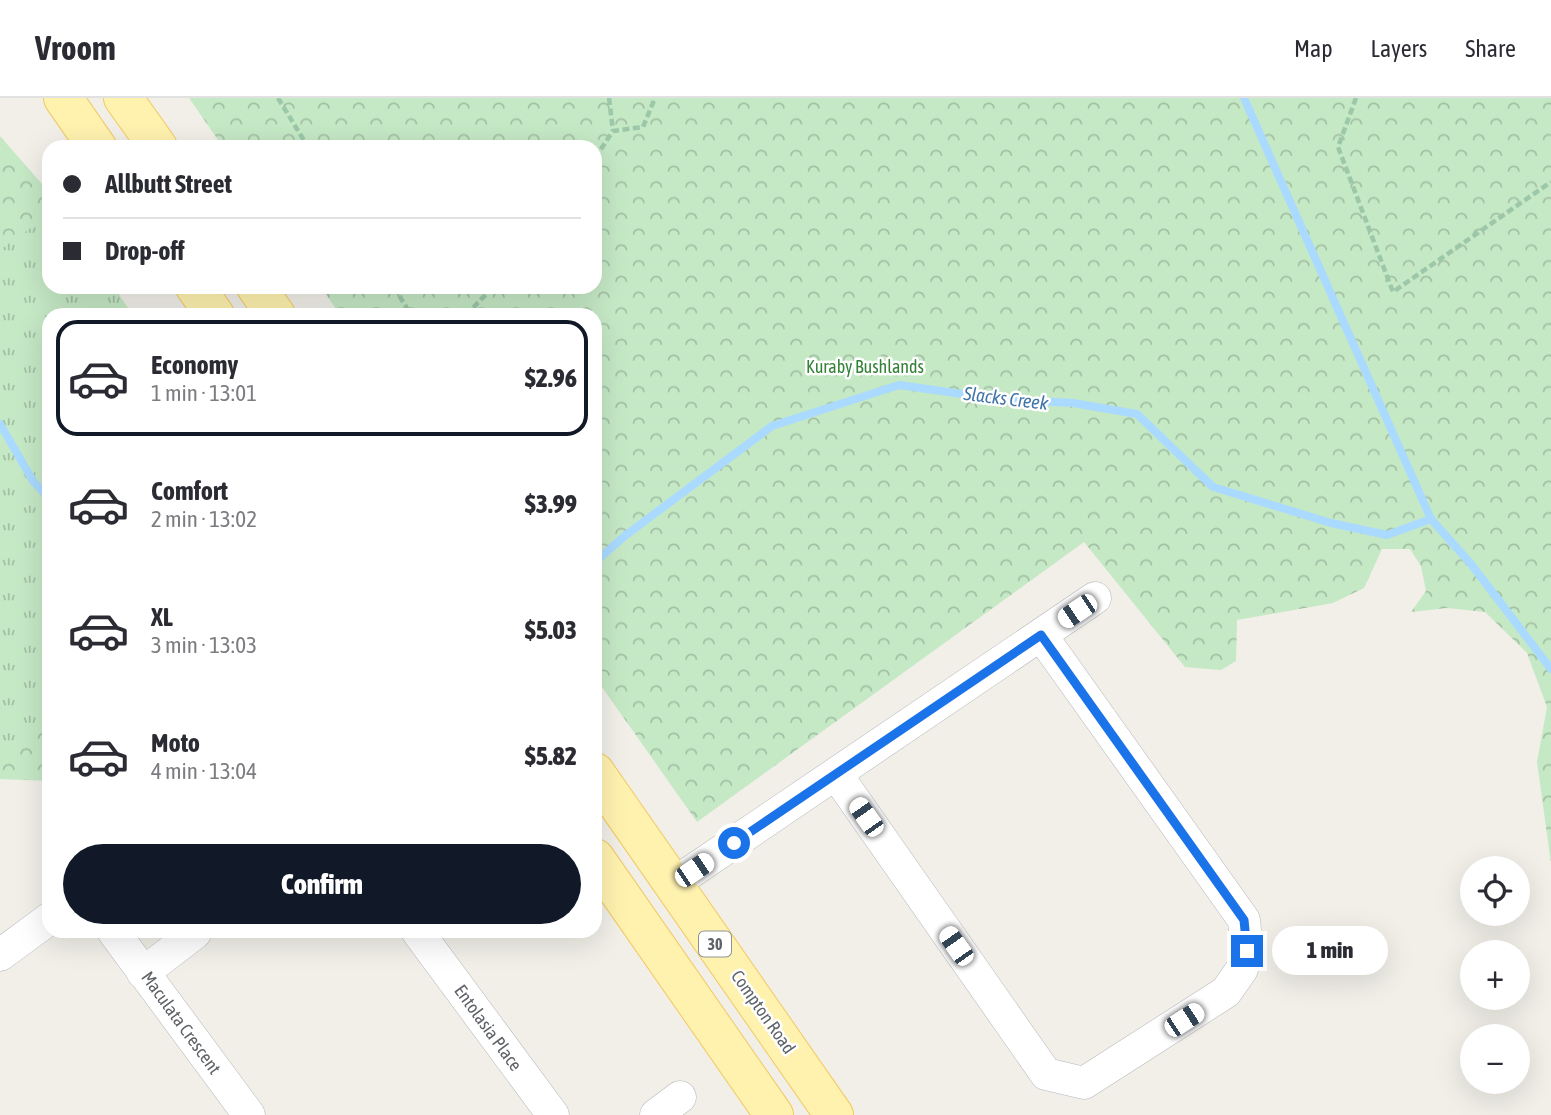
<!DOCTYPE html>
<meta charset="utf-8">
<style>
body{margin:0;font-family:"Asap Condensed",sans-serif;background:#f7f7f7;color:#2b2b33;height:100vh;display:flex;flex-direction:column;font-size:26px;white-space:nowrap}
*{box-sizing:border-box;margin:0}
p{font-size:23px;color:#7c7c81}
.icon{flex:none;width:38px;height:38px;fill:none;stroke:currentColor;stroke-width:2;stroke-linecap:round;stroke-linejoin:round}
.map{position:relative;flex:1;overflow:hidden}
.drawer{position:absolute;left:42px;top:210px;width:560px;height:630px;display:flex;flex-direction:column;background:#fff;border-radius:21px;box-shadow:0 7px 28px #0002}
.drawer>*{flex:none}
.hud{position:absolute;left:42px;top:42px;width:560px;height:154px;border-radius:21px;box-shadow:0 7px 28px #0002;display:grid;align-content:center;height:154px;padding:0 21px;background:#fff}
.fabs{position:absolute;left:1460px;top:758px;display:grid;gap:14px}
.fabs a{display:grid;place-items:center;width:70px;height:70px;border-radius:50%;background:#fff;box-shadow:0 7px 28px #0002;font-size:35px}
.end{position:absolute;width:32px;height:32px;margin:-16px;border:9px solid #1a73e8;background:#fff;box-shadow:0 0 0 4px #fff}
.from{border-radius:50%}
.bubble{position:absolute;height:49px;border-radius:24px;background:#fff;box-shadow:0 7px 28px #0002;font-size:23px;font-weight:800;line-height:49px;text-align:center}
.car{position:absolute;width:21px;height:42px;margin:-21px -10px;border-radius:9px;box-shadow:0 0 5px 2px #0007;background:linear-gradient(#fff 24%,#345 0 40%,#fff 0 76%,#345 0 86%,#fff 0)}
.hud b{display:flex;align-items:center;gap:24px;height:66px;font-size:26px}
.hud b+b{border-top:2px solid #e1e1e2}
.hud i{width:18px;height:18px;background:#2b2b33}
ul{padding:12px 0 0;list-style:none}
li{display:flex;align-items:center;gap:21px;height:116px;margin:0 14px 10px;padding:0 7px;border:4px solid transparent;border-radius:21px}
li div{flex:1}
li b{display:block;font-size:26px}
li em{font-style:normal;font-weight:800}
li.active{border-color:#111827}
li>.icon{width:63px;height:63px;stroke-width:1.5}
.cta{display:flex;gap:14px;margin-top:auto;padding:14px 21px}
.cta a{flex:1;height:80px;border-radius:42px;background:#111827;color:#fff;font-size:28px;font-weight:800;line-height:80px;text-align:center}
header{display:flex;align-items:center;gap:42px;box-sizing:border-box;height:98px;padding:0 35px;background:#fff;border-bottom:2px solid #e1e1e2}
header strong{font-size:33px}
nav{display:flex;gap:38px;margin-inline-start:auto;font-size:24px}
.map>svg:first-child{display:block}
</style>
<header>
<strong>Vroom</strong>
<nav><a>Map</a><a>Layers</a><a>Share</a></nav>
</header>
<div class="map">
<svg width="1551" height="1017" viewBox="0 0 1551 1017">
<defs>
<pattern id="forest-crowns" width="20" height="18" patternUnits="userSpaceOnUse" patternTransform="scale(1.75)"><rect width="20" height="18" fill="#c5e8c5"/><path d="M2 6a3 3 0 1 1 6 0M12 15a3 3 0 1 1 6 0" fill="none" stroke="#a3c0a4"/></pattern>
<pattern id="park-tufts" width="24" height="20" patternUnits="userSpaceOnUse" patternTransform="scale(1.75)"><rect width="24" height="20" fill="#c5e8c5"/><path d="M3 7l-1-3M5 7V3M7 7l1-3M15 17l-1-3M17 17v-4M19 17l1-3" fill="none" stroke="#a3c0a4"/></pattern>
</defs>
<rect width="100%" height="100%" fill="#f1efe8"/>
<g fill="url(#forest-crowns)">
<path d="M189,0H1551V765L1537,664L1547,609L1527,555L1485,514L1447,510L1411,514L1426,493L1421,468L1410,451H1382L1364,490L1333,505L1237,522L1236,563L1221,572L1185,569L1084,444L697,724L595,579V217H340L321,189H595V49H223Z"/>
<path d="M0,38L49,94V189H114L132,217H49V683L0,681Z"/>
</g>
<path fill="url(#park-tufts)" d="M49,117V189H113L133,217H49V629L0,665V152Z"/>
<g fill="none" stroke-linecap="round" stroke-linejoin="round">
<g stroke="#aadaff" stroke-width="8">
<path d="M1244,0L1431,421"/>
<path d="M0,326L33,383L49,400"/>
<path d="M595,464L626,437L772,328L899,287L997,301L1073,305L1137,316L1213,389L1331,425L1387,437L1431,421L1471,466L1551,571"/>
</g>
<g stroke="#b5b8bc" stroke-width="33">
<g id="minor">
<path d="M836,676L1046,976L1084,985L1226,894L1242,871L1247,853L1244,822L1041,537"/>
<path d="M673,786L1095,500"/>
<path d="M113,833L249,1017"/>
<path d="M417,833L553,1017"/>
<path d="M0,857L49,821"/>
<path d="M143,875L195,835"/>
<path d="M656,1017L680,999"/>
</g>
</g>
<g stroke="#f2c960" stroke-width="40">
<g id="major">
<path d="M63,0L97,49"/>
<path d="M123,0L158,49"/>
<path d="M195,189L215,217"/>
<path d="M256,189L276,217"/>
<path d="M595,674L834,1017"/>
<path d="M595,760L774,1017"/>
</g>
</g>
<g stroke="#9cc7a9" stroke-width="4.5" stroke-dasharray="7 3.5" stroke-linecap="butt">
<path d="M278,0L308,49"/>
<path d="M609,0L613,33"/>
<path d="M1356,0L1338,49L1393,194L1551,84"/>
<path d="M595,60L613,33L643,29L655,0"/>
<path d="M394,189L411,217"/>
<path d="M466,217L493,189"/>
</g>
<use href="#minor" stroke="#fff" stroke-width="32"/>
<use href="#major" stroke="#fff2af" stroke-width="38"/>
</g>
<g fill="none" stroke-linecap="round" stroke-linejoin="round">
<path stroke="#1a73e8" stroke-width="9" d="M734,745L1041,537L1244,822L1247,853"/>
</g>
<g text-anchor="middle" stroke-width="5" stroke-linejoin="round" paint-order="stroke">
<rect fill="#fff" stroke="#8f9295" stroke-width="2" x="699" y="833.5" width="32" height="25" rx="5"/>
<g font-size="16" font-weight="bold" fill="#5f6368">
<text x="715" y="852">30</text>
</g>
<g font-size="18" fill="#348238" stroke="#fff">
<text x="865" y="275">Kuraby Bushlands</text>
</g>
<g font-size="18" fill="#5f6368" stroke="#fff">
<text transform="translate(763 914) rotate(55)" y="6">Compton Road</text>
<text transform="translate(181 925) rotate(54)" y="6">Maculata Crescent</text>
<text transform="translate(488 930) rotate(54)" y="6">Entolasia Place</text>
</g>
<g font-size="19" font-style="italic" fill="#4174aa" stroke="#fff">
<text transform="translate(1006 300) rotate(7)" y="7">Slacks Creek</text>
</g>
</g>
</svg>
<div class="fabs">
<a><svg class="icon" aria-label="locate" viewBox="0 0 24 24"><circle cx="12" cy="12" r="6"/><path d="M12 2v4M12 18v4M2 12h4M18 12h4"/></svg></a>
<a>+</a>
<a>−</a>
</div>
<i class="end from" style="left:734px;top:745px"></i>
<i class="end" style="left:1247px;top:853px"></i>
<div class="bubble" style="left:1272px;top:828px;width:116px">1 min</div>
<i class="car" style="left:1077px;top:513px;rotate:236deg"></i>
<i class="car" style="left:866px;top:719px;rotate:325deg"></i>
<i class="car" style="left:694px;top:772px;rotate:56deg"></i>
<i class="car" style="left:956px;top:848px;rotate:325deg"></i>
<i class="car" style="left:1184px;top:922px;rotate:57deg"></i>
<div class="hud">
<b><i class="from"></i>Allbutt Street</b>
<b><i></i>Drop-off</b>
</div>
<section class="drawer">
<ul>
<li class="active"><svg class="icon" aria-label="car" viewBox="0 0 24 24"><path d="M5 17H2v-5l4-1 3-4h7l3 4 3 1v5h-3M9 17h6M6 11h13"/><circle cx="7" cy="17" r="2"/><circle cx="17" cy="17" r="2"/></svg><div><b>Economy</b><p>1 min · 13:01</p></div><em>$2.96</em></li>
<li><svg class="icon" aria-label="car" viewBox="0 0 24 24"><path d="M5 17H2v-5l4-1 3-4h7l3 4 3 1v5h-3M9 17h6M6 11h13"/><circle cx="7" cy="17" r="2"/><circle cx="17" cy="17" r="2"/></svg><div><b>Comfort</b><p>2 min · 13:02</p></div><em>$3.99</em></li>
<li><svg class="icon" aria-label="car" viewBox="0 0 24 24"><path d="M5 17H2v-5l4-1 3-4h7l3 4 3 1v5h-3M9 17h6M6 11h13"/><circle cx="7" cy="17" r="2"/><circle cx="17" cy="17" r="2"/></svg><div><b>XL</b><p>3 min · 13:03</p></div><em>$5.03</em></li>
<li><svg class="icon" aria-label="car" viewBox="0 0 24 24"><path d="M5 17H2v-5l4-1 3-4h7l3 4 3 1v5h-3M9 17h6M6 11h13"/><circle cx="7" cy="17" r="2"/><circle cx="17" cy="17" r="2"/></svg><div><b>Moto</b><p>4 min · 13:04</p></div><em>$5.82</em></li>
</ul>
<div class="cta"><a>Confirm</a></div>
</section>
</div>
